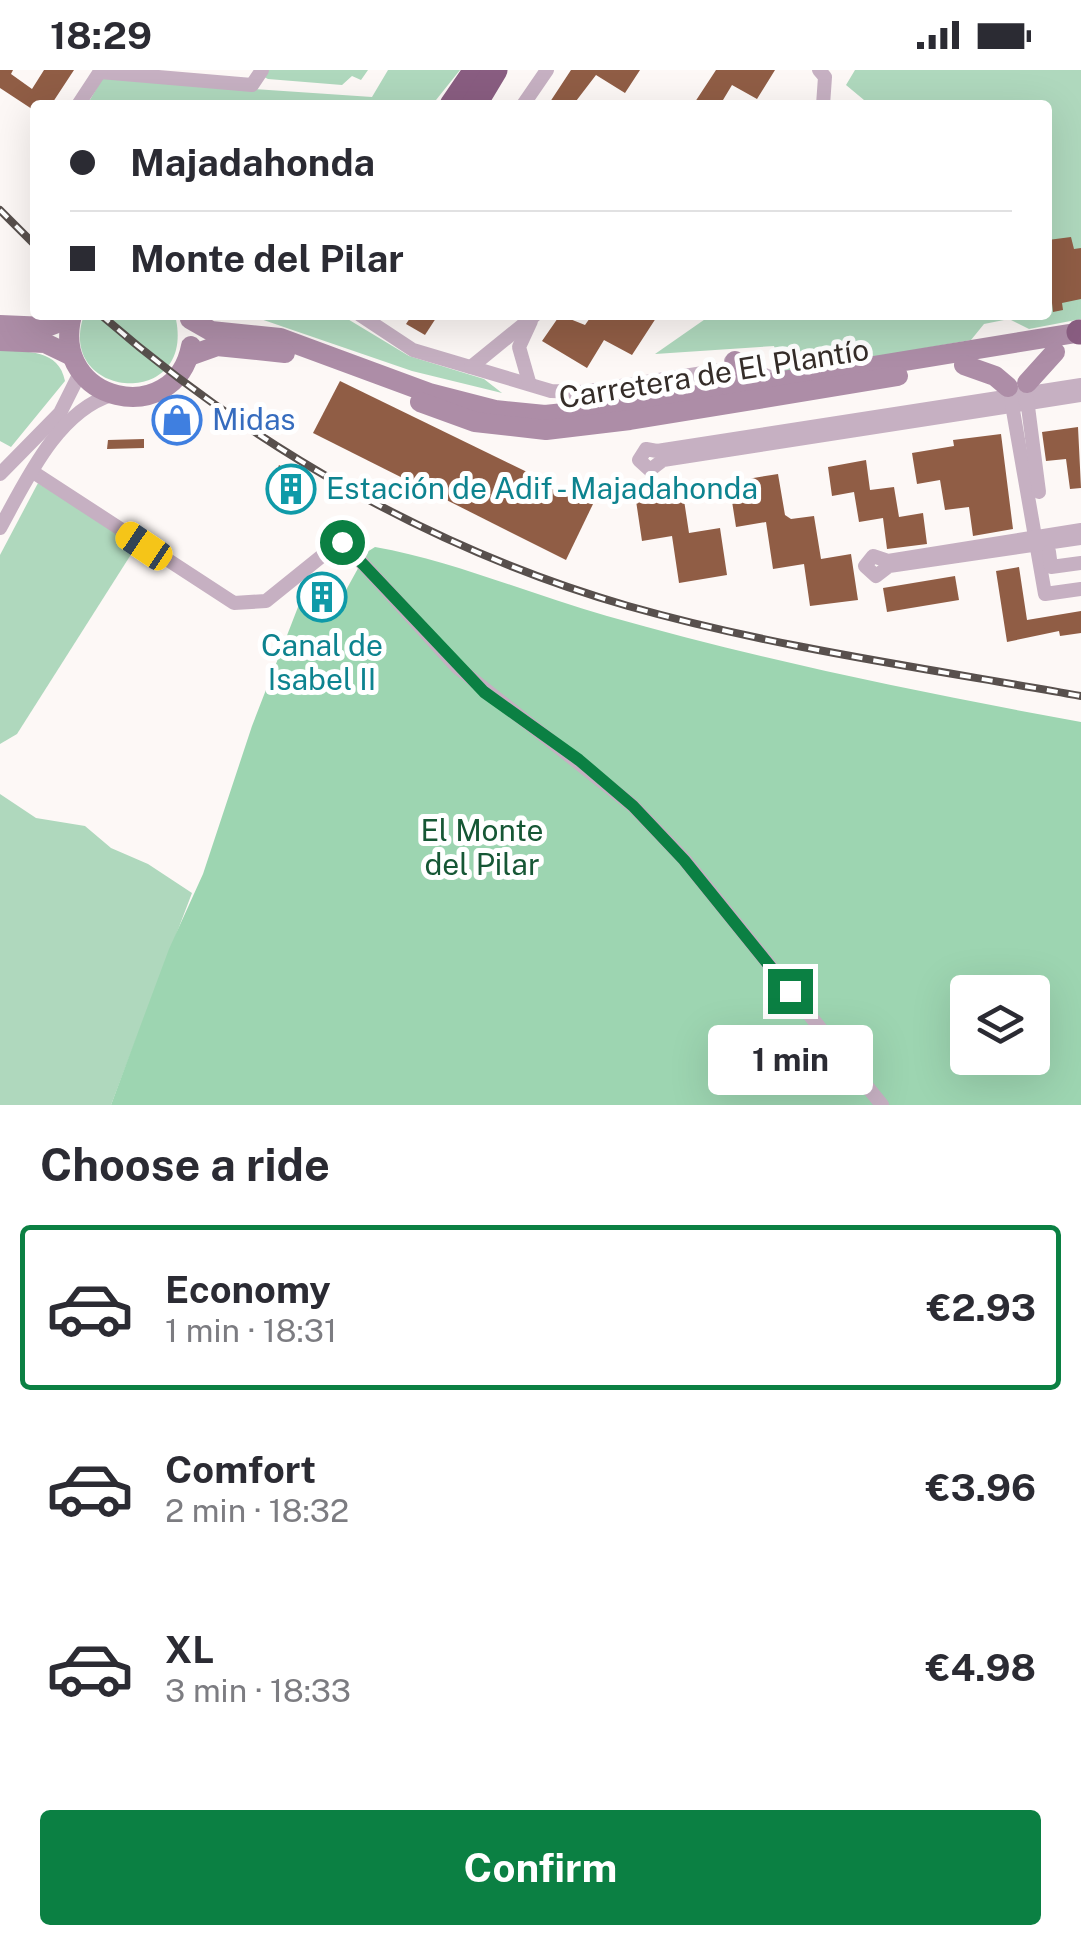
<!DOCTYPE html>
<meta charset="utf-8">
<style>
body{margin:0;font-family:"Public Sans",sans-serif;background:#f2f2f3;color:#2b2b33;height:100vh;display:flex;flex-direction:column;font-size:38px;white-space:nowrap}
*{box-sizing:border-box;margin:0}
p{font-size:32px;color:#7c7c81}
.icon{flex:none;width:55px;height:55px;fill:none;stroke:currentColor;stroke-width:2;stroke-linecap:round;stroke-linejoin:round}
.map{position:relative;height:1035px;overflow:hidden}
.details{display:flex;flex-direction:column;background:#fff;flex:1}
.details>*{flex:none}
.guide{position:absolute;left:30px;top:30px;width:1022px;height:220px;border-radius:10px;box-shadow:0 10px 40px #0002;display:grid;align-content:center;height:220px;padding:0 40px;background:#fff}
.tools{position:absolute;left:950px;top:905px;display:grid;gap:20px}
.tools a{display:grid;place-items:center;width:100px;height:100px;border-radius:10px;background:#fff;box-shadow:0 10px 40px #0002;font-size:50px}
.end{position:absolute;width:45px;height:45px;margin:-22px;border:12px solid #0b8043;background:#fff;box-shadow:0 0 0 5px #fff}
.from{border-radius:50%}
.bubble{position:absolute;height:70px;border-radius:10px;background:#fff;box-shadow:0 10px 40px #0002;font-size:32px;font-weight:700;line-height:70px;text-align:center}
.car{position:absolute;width:30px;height:60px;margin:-30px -15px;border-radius:12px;box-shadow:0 0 8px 2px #0007;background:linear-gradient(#f5c518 24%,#345 0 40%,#f5c518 0 76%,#345 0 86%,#f5c518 0)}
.guide b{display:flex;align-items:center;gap:35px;height:95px;font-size:38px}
.guide b+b{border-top:2px solid #e1e1e2}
.guide i{width:25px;height:25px;background:#2b2b33}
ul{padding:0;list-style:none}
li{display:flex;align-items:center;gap:30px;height:165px;margin:0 20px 15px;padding:0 20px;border:5px solid transparent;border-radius:10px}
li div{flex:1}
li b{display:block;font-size:38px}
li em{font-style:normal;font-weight:700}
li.current{border-color:#0b8043}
li>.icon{width:90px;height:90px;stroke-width:1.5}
h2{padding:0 40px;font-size:45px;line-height:120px}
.action{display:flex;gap:20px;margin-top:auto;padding:20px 40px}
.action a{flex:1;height:115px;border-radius:10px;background:#0b8043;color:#fff;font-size:40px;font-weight:700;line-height:115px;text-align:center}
.status{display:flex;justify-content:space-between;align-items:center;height:70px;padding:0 50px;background:#fff;direction:ltr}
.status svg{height:28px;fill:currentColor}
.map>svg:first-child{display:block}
</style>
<div class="status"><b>18:29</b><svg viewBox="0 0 49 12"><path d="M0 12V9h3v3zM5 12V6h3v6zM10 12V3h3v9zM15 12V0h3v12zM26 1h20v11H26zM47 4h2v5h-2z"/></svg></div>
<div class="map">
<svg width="1081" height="1035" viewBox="0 0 1081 1035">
<rect width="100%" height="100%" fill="#fdf8f6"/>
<g fill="#afd8bd">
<path d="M269,0H368L361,10L352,6L342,15L268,9L264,7Z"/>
<path d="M388,0H460L432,35H87L102,9H108L372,27Z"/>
<path d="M855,0H1081V249L1029,259L1009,249L984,254L971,270L783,303L774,276L655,284L711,245H1048V35H870L846,15Z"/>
<path d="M84,245H175C199,342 54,330 84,245Z"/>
<path d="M249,245H341L409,286L484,309L502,323L412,301Z"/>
<path d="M0,280C27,282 59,279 65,311L11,377L0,371Z"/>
<path d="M38,413L137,475L17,664L0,674V485Z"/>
<path d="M0,724L36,748L85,756L111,778L148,794L192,823L111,1035H0Z"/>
</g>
<path fill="#9dd5b1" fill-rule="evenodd" d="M375,477C454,491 529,524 607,546C762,590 922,623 1081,652V1035H111L169,879L203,804L252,656L298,537L329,551L367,482ZM968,922H1032V988H968Z"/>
<g fill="#905d45">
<path d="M0,0H13L11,4L32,19L44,0H74L51,35H35V41L0,18Z"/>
<path d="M571,0H640L625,23L596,5L573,35H548Z"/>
<path d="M716,0H775L757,29L732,15L720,35H693Z"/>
<path d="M1071,167L1074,179L1081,178V229L1062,233L1063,240L1053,242L1052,233L1048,234V170Z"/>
<path d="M412,245H438L425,265L406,254Z"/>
<path d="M560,245L585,255L592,245H658L632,285L604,270L587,298L542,271Z"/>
<path d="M340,311L593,434L566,490L313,363Z"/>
<path d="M1078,357L1081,418L1070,419L1066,389L1046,391L1042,362Z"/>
<path d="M1001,364L1013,459L973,466L969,437L945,440L940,410L917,414L912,383L954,376L953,370Z"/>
<path d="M144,369V378L107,379L108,370Z"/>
<path d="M866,390L870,420L894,417L899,447L923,443L927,474L887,479L883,448L859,452L854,422L832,426L828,397Z"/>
<path d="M279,395L313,414L293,439L269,424Z"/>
<path d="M778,404L785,445L791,449L814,446L821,489L851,484L858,530L810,536L804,494L773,499L766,452L736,457L729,412Z"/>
<path d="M682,417L689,463L720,458L727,505L679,513L672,466L642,471L635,424Z"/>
<path d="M1019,497L1027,550L1081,541V563L1060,566L1059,561L1007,572L996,501Z"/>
<path d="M318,506L326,511L324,516L340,524L329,542L303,530Z"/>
<path d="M955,506L959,530L887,542L883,518Z"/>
</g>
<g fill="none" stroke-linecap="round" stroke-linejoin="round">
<g stroke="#c6b0c2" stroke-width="14">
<path d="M819,0L825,7L823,35"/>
<path d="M100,2L252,15L262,0"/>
<path d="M78,35L101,0"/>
<path d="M523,35L547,0"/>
<path d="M360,245L413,280L551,321L583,322L722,300L707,322"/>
<path d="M731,291L777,310"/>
<path d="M471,297L535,245"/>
<path d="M529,312L519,277L531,251"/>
<path d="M1081,315L657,381L646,379L639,390L650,400L663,390L1081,325"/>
<path d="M1011,329L1045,524L1081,519"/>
<path d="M1027,329L1039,422"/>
<path d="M33,402L234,533L266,531L338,473H344L457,597L633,736L684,789L882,1035"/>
<path d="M0,404L60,343L80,303"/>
<path d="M0,458C26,411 57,342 111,325"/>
<path d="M1081,460L888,491L873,486L865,496L876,506L889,496L1081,468"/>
<path d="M1049,482L1051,497L1081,493"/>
</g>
<g stroke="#ad8da7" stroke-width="20">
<path d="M72,245C49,333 175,360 191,276"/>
<path d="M190,249L211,261L280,268L429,323L495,340L545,345L631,336L1081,262"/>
<path d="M0,255L47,257L71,248"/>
<path d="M0,271L45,273L72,286"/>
<path d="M189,286L217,276L285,283"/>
<path d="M964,295L995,306L1008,317"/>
<path d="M1027,313L1055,282"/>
<path d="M732,321L743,310L735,291"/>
<path d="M420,332L475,352L546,360L630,350L898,306"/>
</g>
<g stroke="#895d81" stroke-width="25">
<path d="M452,35L476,0"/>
<path d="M474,35L495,0"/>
<path d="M1079,262H1081"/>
</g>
<g stroke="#58504d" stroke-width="8">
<g id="rail">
<path d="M0,140L35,175"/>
<path d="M101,245C253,377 434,480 628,536C776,578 930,599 1081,626"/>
</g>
</g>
<use href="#rail" stroke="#fff" stroke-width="4" stroke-dasharray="11" stroke-linecap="butt"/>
</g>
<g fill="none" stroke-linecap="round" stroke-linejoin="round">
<path stroke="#0b8043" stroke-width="12" d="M342,472L484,622L579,690L633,736L684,790L790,921"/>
</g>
<defs>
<g id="shop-ring" transform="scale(2.5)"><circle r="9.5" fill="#fff" stroke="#3f7fe0" stroke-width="1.5"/><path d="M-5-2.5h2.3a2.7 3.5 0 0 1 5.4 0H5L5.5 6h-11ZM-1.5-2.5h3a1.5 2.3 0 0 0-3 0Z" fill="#3f7fe0"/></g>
<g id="building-ring" transform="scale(2.5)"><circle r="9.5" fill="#fff" stroke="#0f9aa8" stroke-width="1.5"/><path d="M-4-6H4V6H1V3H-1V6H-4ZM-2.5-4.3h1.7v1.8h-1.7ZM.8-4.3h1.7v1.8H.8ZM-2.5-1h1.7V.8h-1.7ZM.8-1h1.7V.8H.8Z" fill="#0f9aa8"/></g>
</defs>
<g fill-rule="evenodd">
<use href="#shop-ring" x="177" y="350"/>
<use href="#building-ring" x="291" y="419"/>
<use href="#building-ring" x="322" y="527"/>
</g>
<g text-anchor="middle" stroke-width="10" stroke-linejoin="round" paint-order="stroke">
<g font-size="30" fill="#352d29" stroke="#fff">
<text transform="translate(714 304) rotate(-9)" y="10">Carretera de El Plantío</text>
</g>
<g font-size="30" fill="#366cbe" stroke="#fff" text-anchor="start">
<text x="212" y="360">Midas</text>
</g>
<g font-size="30" fill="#0d838f" stroke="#fff" text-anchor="start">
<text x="326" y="429">Estación de Adif - Majadahonda</text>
<text x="322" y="586" text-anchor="middle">Canal de<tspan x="322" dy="34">Isabel II</tspan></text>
</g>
<g font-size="30" fill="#165735" stroke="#fff">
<text x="482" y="771">El Monte<tspan x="482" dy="34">del Pilar</tspan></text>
</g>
</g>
</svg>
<div class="tools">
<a><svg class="icon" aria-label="layers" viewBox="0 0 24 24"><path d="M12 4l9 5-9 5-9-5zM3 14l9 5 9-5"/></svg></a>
</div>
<i class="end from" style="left:342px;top:472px"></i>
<i class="end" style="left:790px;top:921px"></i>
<div class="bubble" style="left:708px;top:955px;width:165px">1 min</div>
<i class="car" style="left:144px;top:476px;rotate:304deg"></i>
<div class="guide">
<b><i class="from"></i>Majadahonda</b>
<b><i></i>Monte del Pilar</b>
</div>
</div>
<section class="details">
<h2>Choose a ride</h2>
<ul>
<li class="current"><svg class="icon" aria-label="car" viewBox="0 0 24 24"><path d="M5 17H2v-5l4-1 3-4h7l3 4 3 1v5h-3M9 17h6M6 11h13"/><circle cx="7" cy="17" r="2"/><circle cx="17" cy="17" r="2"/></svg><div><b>Economy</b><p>1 min · 18:31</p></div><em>€2.93</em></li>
<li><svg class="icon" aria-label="car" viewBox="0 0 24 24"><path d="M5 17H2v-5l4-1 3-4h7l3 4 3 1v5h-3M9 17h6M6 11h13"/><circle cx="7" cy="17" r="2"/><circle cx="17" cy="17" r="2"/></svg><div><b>Comfort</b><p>2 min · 18:32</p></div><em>€3.96</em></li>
<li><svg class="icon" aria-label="car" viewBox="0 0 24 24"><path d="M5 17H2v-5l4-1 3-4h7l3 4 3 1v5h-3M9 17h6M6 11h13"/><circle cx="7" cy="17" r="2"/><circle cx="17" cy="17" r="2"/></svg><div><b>XL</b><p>3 min · 18:33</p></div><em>€4.98</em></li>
</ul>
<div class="action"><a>Confirm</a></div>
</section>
